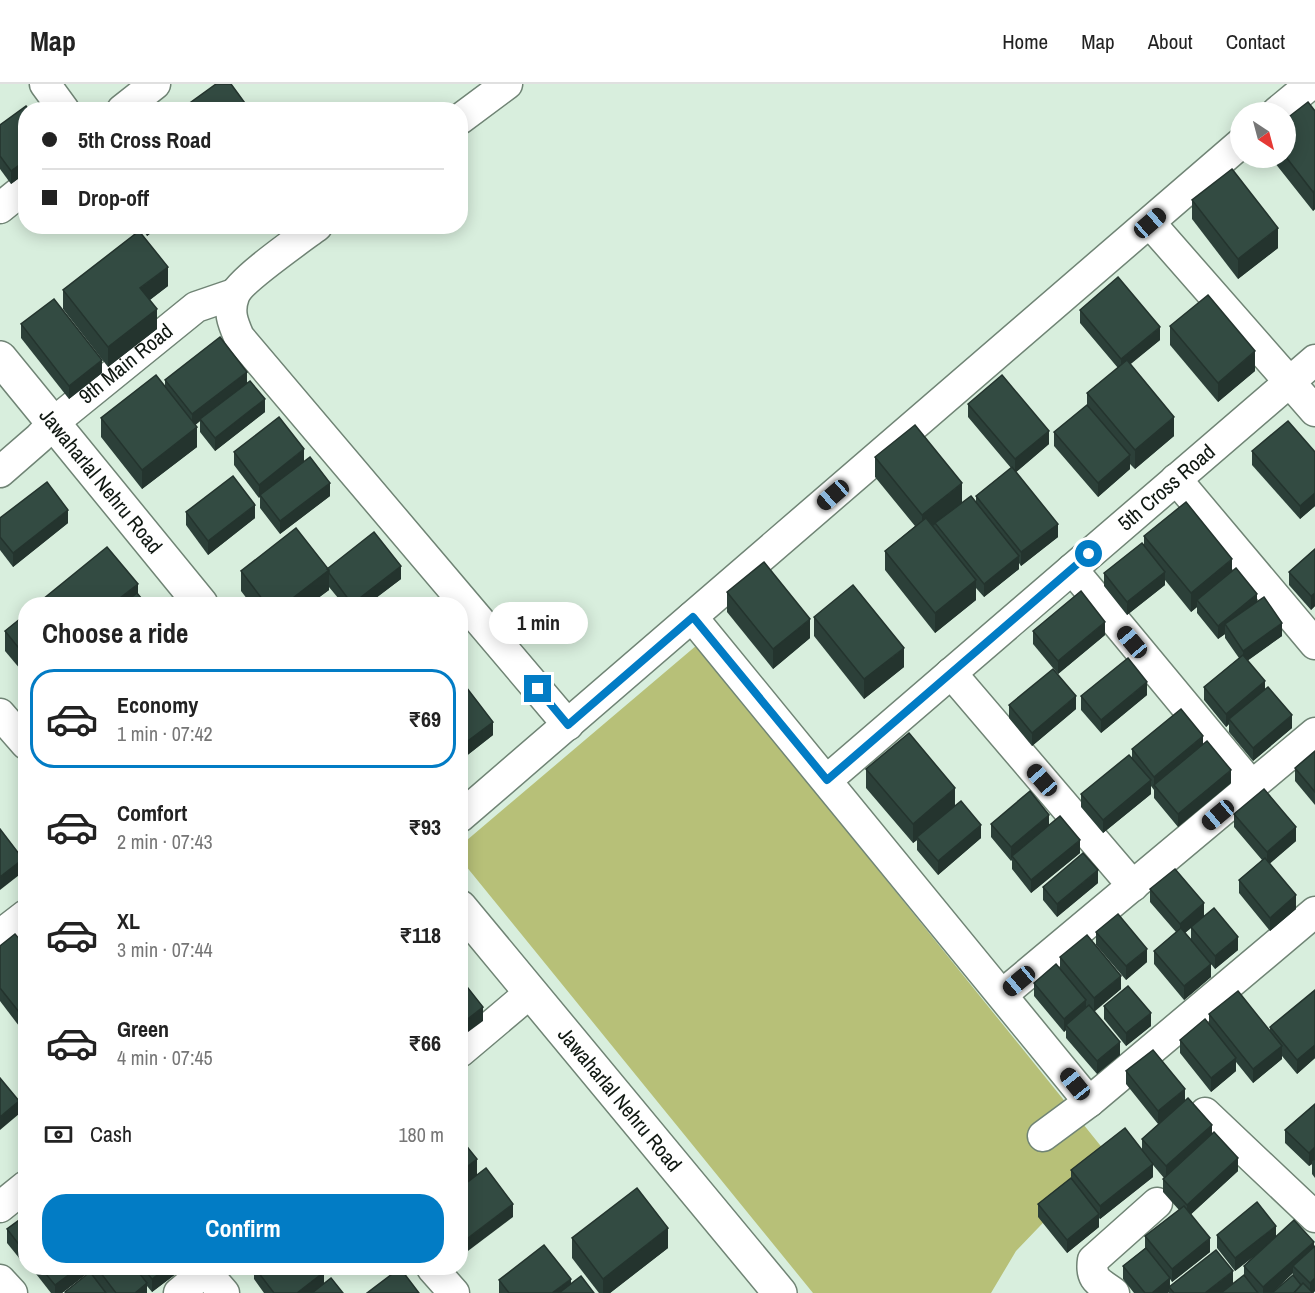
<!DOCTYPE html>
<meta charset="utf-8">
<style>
body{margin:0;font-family:"Archivo Narrow",sans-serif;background:#f2f2f2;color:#222;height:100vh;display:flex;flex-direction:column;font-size:22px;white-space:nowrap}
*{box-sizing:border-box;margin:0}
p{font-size:20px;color:#767676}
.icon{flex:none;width:33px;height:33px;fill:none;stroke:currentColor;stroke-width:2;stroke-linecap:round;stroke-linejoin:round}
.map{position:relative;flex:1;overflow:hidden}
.side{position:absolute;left:18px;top:513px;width:450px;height:678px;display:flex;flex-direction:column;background:#fff;border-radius:24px;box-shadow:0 3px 15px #0003}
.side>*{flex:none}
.top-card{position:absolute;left:18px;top:18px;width:450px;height:132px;border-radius:24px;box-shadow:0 3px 15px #0003;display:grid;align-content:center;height:132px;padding:0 24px;background:#fff}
.needle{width:39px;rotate:144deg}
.controls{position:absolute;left:1230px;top:18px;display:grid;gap:12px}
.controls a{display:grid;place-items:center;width:66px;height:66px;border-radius:50%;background:#fff;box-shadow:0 3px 15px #0003;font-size:30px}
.end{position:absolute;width:27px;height:27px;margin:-14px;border:8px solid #027cc5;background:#fff;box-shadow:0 0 0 3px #fff}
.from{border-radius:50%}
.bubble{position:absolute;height:42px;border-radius:21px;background:#fff;box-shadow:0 3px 15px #0003;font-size:20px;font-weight:700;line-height:42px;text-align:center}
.car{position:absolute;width:18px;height:36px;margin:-18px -9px;border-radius:8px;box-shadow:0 0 4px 2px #0007;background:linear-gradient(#222 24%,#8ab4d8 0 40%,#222 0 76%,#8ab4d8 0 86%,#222 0)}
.top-card b{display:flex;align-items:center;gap:21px;height:57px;font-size:22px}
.top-card b+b{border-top:2px solid #e0e0e0}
.top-card i{width:15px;height:15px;background:#222}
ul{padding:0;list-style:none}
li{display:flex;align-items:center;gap:18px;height:99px;margin:0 12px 9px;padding:0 12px;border:3px solid transparent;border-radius:24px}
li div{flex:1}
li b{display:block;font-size:22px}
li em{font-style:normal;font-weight:700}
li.active{border-color:#027cc5}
li>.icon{width:54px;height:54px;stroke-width:1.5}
h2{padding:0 24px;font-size:27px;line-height:72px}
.pay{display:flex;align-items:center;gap:15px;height:66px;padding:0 24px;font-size:22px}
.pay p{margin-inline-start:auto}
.cta{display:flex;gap:12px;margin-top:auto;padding:12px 24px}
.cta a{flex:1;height:69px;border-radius:24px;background:#027cc5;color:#fff;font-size:24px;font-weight:700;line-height:69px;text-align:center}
header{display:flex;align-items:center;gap:36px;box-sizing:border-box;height:84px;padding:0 30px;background:#fff;border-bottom:2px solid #e0e0e0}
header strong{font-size:28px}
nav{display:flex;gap:33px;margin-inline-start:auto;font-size:21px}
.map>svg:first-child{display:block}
</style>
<header>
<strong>Map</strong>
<nav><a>Home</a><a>Map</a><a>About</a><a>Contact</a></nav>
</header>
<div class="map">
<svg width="1315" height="1209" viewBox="0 0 1315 1209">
<rect width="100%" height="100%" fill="#d8eedd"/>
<path fill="#b7c078" d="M697,561L1108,1071L1016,1167L991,1209H813L461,776L460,762Z"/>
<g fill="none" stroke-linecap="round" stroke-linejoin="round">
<g stroke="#708475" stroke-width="33">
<g id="minor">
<path d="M45,0L64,26"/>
<path d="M122,26L155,0"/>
<path d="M1277,28L1311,0"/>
<path d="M460,35L507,0"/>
<path d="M0,124L26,103"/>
<path d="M1150,139L1315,327"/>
<path d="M317,142C301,154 239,197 234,212C228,228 233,239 239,253L568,641"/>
<path id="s1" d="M0,388L39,354L53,339L196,223L234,210"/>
<path d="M1176,395L1315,560"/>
<path d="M1072,485L1252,702"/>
<path d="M692,533L1089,1018"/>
<path d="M951,589L1133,802"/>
<path d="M0,630L26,660"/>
<path id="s2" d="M827,696L1315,276"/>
<path d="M460,733L1240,60"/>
<path d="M0,851L26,831"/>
<path d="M1003,910L1315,649"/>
<path d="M460,968L531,908"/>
<path d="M1205,1029L1315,1133"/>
<path d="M1043,1052L1089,1018L1315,828"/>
<path d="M0,1123L26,1102"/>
<path d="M432,1184L454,1209"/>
<path d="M205,1187L224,1209"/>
<path d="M0,1196L12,1209"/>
<path d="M179,1209L209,1184"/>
<path d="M1114,1209C1099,1198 1090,1196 1093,1176L1157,1119"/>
</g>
</g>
<g stroke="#708475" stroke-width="36">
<g id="tertiary">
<path id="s3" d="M0,274L201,520"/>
<path id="s4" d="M460,823L780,1209"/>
</g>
</g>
<use href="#minor" stroke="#fff" stroke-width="30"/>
<use href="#tertiary" stroke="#fff" stroke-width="33"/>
</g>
<g fill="#2c4039" fill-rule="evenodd">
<path d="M26,26V89L11,100L0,85V41Z"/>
<path d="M1315,27V125L1313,127L1271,74H1286Z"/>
<path d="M1192,116L1278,164L1238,195L1192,135Z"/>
<path d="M140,142H160L147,152Z"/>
<path d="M168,202L150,216L157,245L108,283L63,225V206Z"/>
<path d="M1080,226L1160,256L1130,280L1174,352L1135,385L1130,380V385L1098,413L1054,362V348L1087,321V309L1118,284L1080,239Z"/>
<path d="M21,240L102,289L69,315L21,254Z"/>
<path d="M1170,242L1255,287L1218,318L1170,261Z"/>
<path d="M165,296L247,299L265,328L215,367L200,348V337L195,341L197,363L142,405L101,353V334L165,302Z"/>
<path d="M968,320L1049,360L1016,388L1058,453L1021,482L1019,479V485L984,513L976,504V516L935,549L885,486V467L915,442L875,393V373L962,418H976V412L1011,384L968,333Z"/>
<path d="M1252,367L1315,368V422L1300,435L1252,381Z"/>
<path d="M234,368L304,377L330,412L280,450L260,424V413L259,414L234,381Z"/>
<path d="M186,428L255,434L208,471L186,441Z"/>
<path d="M0,434L68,439L13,483L0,466Z"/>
<path d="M1144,452L1232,487L1282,552L1248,576L1265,605L1292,644L1253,677L1229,648V640L1226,643L1204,616V603L1239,574L1225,554V550L1218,555L1197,529V523L1191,528L1165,496V501L1127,531L1104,502V489L1144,462Z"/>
<path d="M1315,465V522L1311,526L1289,501V488Z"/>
<path d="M327,485L401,495L368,520H343L329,503V506L310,520H251L241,507V487Z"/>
<path d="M727,508L810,554L773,585L727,528Z"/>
<path d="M26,530V592L5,567V547Z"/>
<path d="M814,533L904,583L864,615L814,552Z"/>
<path d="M1033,547L1105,551L1058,590L1033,560Z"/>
<path d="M460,601L493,651L465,673L460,667Z"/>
<path d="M1147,611L1101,649L1081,626V612Z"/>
<path d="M1009,621L1076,625L1032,662L1009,634Z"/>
<path d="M1203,660L1231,699L1178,743L1154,714V706L1151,702V710L1103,749L1081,723V710L1132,674V665Z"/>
<path d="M1315,667V721L1295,697V684Z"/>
<path d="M866,685L955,721L981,754L938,791L917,766V756L913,759L866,704Z"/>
<path d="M1234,730L1296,757L1270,779L1296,825L1270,847L1239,809V796L1262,776L1234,743Z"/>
<path d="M991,740L1049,741L1080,769L1031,809L1012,785V776L1011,777L991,753Z"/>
<path d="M1098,799L1057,833L1043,816V803Z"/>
<path d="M1150,805L1204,832L1238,866L1215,885L1211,880V893L1184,916L1154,880V867L1176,848L1150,818ZM1191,844V855L1185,849Z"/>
<path d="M1096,848L1147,878L1126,896L1096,861Z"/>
<path d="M0,862L26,863V937L19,942L0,917Z"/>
<path d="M1060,873L1121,905L1094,927L1120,971L1097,990L1066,954V946L1064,948L1034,912V899L1060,885Z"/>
<path d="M1315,906V974L1297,990L1282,972V975L1253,999L1236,978V987L1211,1008L1180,969V956L1209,939V930L1270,947V943Z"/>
<path d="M1104,922L1151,942L1126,962L1104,935Z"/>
<path d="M1126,987L1185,1017L1212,1050L1238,1087L1191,1130L1210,1168L1172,1198L1170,1195V1202L1233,1200L1244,1191V1182L1253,1173L1235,1187L1217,1164V1151L1276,1152L1314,1163L1315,1162V1207L1313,1209H1169V1208L1168,1209H1134L1123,1195V1182L1145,1164V1152L1179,1126L1163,1108V1095L1164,1094L1153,1081V1093L1100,1135L1099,1134V1143L1067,1169L1038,1133V1120L1071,1094V1086L1142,1065V1055L1165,1034L1158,1040L1126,1000ZM1293,1189V1192L1273,1208Z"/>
<path d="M1315,1020V1094L1312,1090V1080L1309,1082L1285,1059V1046Z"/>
<path d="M26,1131L24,1180L7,1159V1145Z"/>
<path d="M572,1154L668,1164L610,1209H599L572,1174Z"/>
<path d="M33,1184H89V1188L62,1209H51L33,1186Z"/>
<path d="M93,1184H177V1189L152,1208L147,1202V1209H65V1208L93,1192Z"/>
<path d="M254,1184H321L324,1199L343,1209H264L254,1195Z"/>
<path d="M325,1184H342L331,1191Z"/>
<path d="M499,1196L594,1209H499Z"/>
</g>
<g fill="#24342e">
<path d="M26,76V89L11,100V87Z"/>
<path d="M1315,106V125L1313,127V108Z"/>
<path d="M147,142H160L147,152Z"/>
<path d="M1278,144V164L1238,195V175Z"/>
<path d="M168,183V202L140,223V204Z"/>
<path d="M157,225V245L108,283V263Z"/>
<path d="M1160,243V256L1121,288V275Z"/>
<path d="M1255,267V287L1218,318V299Z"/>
<path d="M102,276V289L69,315V302Z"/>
<path d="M247,288V301L200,335V337L192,344V330Z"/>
<path d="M265,315V328L215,367V354Z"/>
<path d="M1174,333V352L1135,385V366Z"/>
<path d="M197,343V363L142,405V386Z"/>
<path d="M1049,347V360L1015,389V375Z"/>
<path d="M304,365V379L260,411L259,414V401Z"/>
<path d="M1130,371V385L1098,413V399Z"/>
<path d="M330,399V412L280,450V437Z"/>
<path d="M962,399V418L922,451V431Z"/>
<path d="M1315,409V422L1300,435V422Z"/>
<path d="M255,421V434L208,471V457Z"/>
<path d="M68,426V439L13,483V469Z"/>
<path d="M1058,440V453L1021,482V468Z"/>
<path d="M1019,472V485L984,513V500Z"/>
<path d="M1232,475V494L1197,516V523L1191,528V509Z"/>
<path d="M401,482V495L368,520H352Z"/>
<path d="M329,486V506L310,520H285Z"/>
<path d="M1165,488V501L1127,531V518Z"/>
<path d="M976,496V516L935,549V529Z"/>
<path d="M138,500V519L136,520H112Z"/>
<path d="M1315,509V522L1311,526V512Z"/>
<path d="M1257,510V523L1225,540V550L1218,555V542Z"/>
<path d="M810,535V554L773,585V565Z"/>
<path d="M1105,538V551L1058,590V577Z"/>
<path d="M1282,539V552L1243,580V567Z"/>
<path d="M904,564V583L864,615V595Z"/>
<path d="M1265,597V610L1229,635V640L1226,643V630Z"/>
<path d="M1147,598V611L1101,649V636Z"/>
<path d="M1076,612V625L1032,662V649Z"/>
<path d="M1292,631V644L1253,677V664Z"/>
<path d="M493,638V651L465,673V659Z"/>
<path d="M1203,652V666L1154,701V693Z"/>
<path d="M1231,686V699L1178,743V730Z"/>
<path d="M1151,696V710L1103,749V736Z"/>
<path d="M955,704V724L917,753V756L913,759V740Z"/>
<path d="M1049,731V745L1012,772L1011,777V763Z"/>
<path d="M981,741V754L938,791V777Z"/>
<path d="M1296,743V757L1267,782V768Z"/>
<path d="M1080,756V769L1031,809V796Z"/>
<path d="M23,775V788L0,806V793Z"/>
<path d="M1098,786V799L1057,833V820Z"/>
<path d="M1296,811V825L1270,847V834Z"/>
<path d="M1204,819V833L1180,853V840Z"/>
<path d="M1238,853V866L1215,885V872Z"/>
<path d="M1147,865V878L1126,896V882Z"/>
<path d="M1211,880V893L1184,916V902Z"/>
<path d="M1121,892V905L1094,928V914Z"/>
<path d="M1086,916V929L1066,941V946L1064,948V935Z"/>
<path d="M483,923V937L460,954V941Z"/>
<path d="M26,924V937L19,942V928Z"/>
<path d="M1151,929V942L1126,962V949Z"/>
<path d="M1120,958V971L1097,990V977Z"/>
<path d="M1315,961V974L1297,990V976Z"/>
<path d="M1282,962V975L1253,999V985Z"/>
<path d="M1236,974V987L1211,1008V994Z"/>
<path d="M1185,1005V1019L1158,1040V1027Z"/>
<path d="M19,1017V1030L0,1046V1033Z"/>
<path d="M1212,1041V1055L1166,1096V1082Z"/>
<path d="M1315,1063V1076L1312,1077V1080L1309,1082V1069Z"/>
<path d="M1238,1074V1087L1187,1134V1121Z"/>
<path d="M477,1075V1094L460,1107V1088Z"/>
<path d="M1153,1080V1093L1100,1135V1122Z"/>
<path d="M513,1120V1133L460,1173V1160Z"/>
<path d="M1099,1130V1143L1067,1169V1156Z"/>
<path d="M1276,1142V1155L1235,1187V1174Z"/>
<path d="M668,1144V1164L610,1209H603V1195Z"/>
<path d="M1210,1154V1168L1172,1198V1185Z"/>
<path d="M1314,1158V1171L1293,1182V1189L1272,1209H1263V1203Z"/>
<path d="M26,1165V1178L24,1180V1167Z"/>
<path d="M78,1184H89V1188L62,1209H55V1201Z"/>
<path d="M167,1184H177V1189L152,1208V1195Z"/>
<path d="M331,1184H342L331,1191Z"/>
<path d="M1233,1187V1200L1222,1209H1205Z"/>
<path d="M324,1188V1201L314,1209H297Z"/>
<path d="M1170,1194L1169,1208L1168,1209H1152Z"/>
<path d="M1315,1194V1207L1313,1209H1310V1199Z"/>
<path d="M571,1195V1208L569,1209H552Z"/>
<path d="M147,1199V1209H135Z"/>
</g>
<g fill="#334b42" stroke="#24342e" stroke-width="1.5">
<path d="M216,0H231L250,26H190L187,21Z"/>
<path d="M1308,18L1315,27V106L1313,108L1286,73V35Z"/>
<path d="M26,22L29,26H26V76L11,87L0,72V41Z"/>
<path d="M1232,85L1278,144L1238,175L1192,116Z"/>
<path d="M139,147L168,183L140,204L157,225L108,263L63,206Z"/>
<path d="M1118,193L1160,243L1121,275L1080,226Z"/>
<path d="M1208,211L1255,267L1218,299L1170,242Z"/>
<path d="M54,215L102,276L69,302L21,240Z"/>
<path d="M220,253L247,288L192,330L165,296Z"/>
<path d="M1127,276L1174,333L1135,366L1087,309Z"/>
<path d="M156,291L197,343L142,386L101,334Z"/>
<path d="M1002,291L1049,347L1015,375L968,320Z"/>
<path d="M250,297L265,315L215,354L200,335Z"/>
<path d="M1087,321L1130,371L1098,399L1054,348Z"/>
<path d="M279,333L304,365L259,401L234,368Z"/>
<path d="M1288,337L1315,368V409L1300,422L1252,367Z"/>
<path d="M915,341L962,399L922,431L875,373Z"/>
<path d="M310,373L330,399L280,437L260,411Z"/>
<path d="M1012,383L1058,440L1021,468L976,412Z"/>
<path d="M233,392L255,421L208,457L186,428Z"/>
<path d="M47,398L68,426L13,469L0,453V434Z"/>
<path d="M971,412L1019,472L984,500L935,439Z"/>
<path d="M1186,418L1232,475L1191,509L1144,452Z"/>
<path d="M926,434L976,496L935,529L885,467Z"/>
<path d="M296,444L329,486L285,520H266L241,487Z"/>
<path d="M374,448L401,482L352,520L329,489V486L327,485Z"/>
<path d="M1142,459L1165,488L1127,518L1104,489Z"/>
<path d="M107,463L138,500L112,520H37Z"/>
<path d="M1315,465V509L1311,512L1289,488Z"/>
<path d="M764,478L810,535L773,565L727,508Z"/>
<path d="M1236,484L1257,510L1218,542L1197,516Z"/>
<path d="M853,501L904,564L864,595L814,533Z"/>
<path d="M1081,507L1105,538L1058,577L1033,547Z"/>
<path d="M137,509L146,520H123Z"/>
<path d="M1264,513L1282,539L1243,567L1225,540Z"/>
<path d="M26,530V573L5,547Z"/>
<path d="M1243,571L1265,597L1226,630L1204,603Z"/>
<path d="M1128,574L1147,598L1101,636L1081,612Z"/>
<path d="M1053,585L1076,612L1032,649L1009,621Z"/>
<path d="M463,599L493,638L465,659L460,653V601Z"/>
<path d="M1268,603L1292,631L1253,664L1229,635Z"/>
<path d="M1181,625L1203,652L1154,693L1132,665Z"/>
<path d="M909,649L955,704L913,740L866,685Z"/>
<path d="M1207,657L1231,686L1178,730L1154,701Z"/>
<path d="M1315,667V708L1295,684Z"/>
<path d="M1129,671L1151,696L1103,736L1081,710Z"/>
<path d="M1264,705L1296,743L1267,768L1234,730Z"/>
<path d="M1030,707L1049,731L1011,763L991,740Z"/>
<path d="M961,717L981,741L938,777L917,753Z"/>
<path d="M1060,732L1080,756L1031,796L1012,772Z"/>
<path d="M0,745L23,775L0,793Z"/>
<path d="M1083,769L1098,786L1057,820L1043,803Z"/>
<path d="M1265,774L1296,811L1270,834L1239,796Z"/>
<path d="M1175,785L1204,819L1180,840L1150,805Z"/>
<path d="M1214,824L1238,853L1215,872L1191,843Z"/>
<path d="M1118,830L1147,865L1126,882L1096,848Z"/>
<path d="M1181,844L1211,880L1184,902L1154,867Z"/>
<path d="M15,850L26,863V924L19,928L0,904V862Z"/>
<path d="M1087,851L1121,892L1094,914L1060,873Z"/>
<path d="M1056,880L1086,916L1064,935L1034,899Z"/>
<path d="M460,894L483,923L460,941Z"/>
<path d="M1128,902L1151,929L1126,949L1104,922Z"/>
<path d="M1315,906V961L1297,976L1270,943Z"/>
<path d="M1238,907L1282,962L1253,985L1209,930Z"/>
<path d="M1089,921L1120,958L1097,977L1066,941Z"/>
<path d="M1205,935L1236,974L1211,994L1180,956Z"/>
<path d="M1153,966L1185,1005L1158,1027L1126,987Z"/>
<path d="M0,994L19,1017L0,1033Z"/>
<path d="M1188,1014L1212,1041L1166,1082L1142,1055Z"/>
<path d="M1315,1020V1063L1309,1069L1285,1046Z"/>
<path d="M1125,1044L1153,1080L1100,1122L1071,1086Z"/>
<path d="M1214,1048L1238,1074L1187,1121L1163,1095Z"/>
<path d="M460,1054L477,1075L460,1088Z"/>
<path d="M486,1084L513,1120L460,1160V1104Z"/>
<path d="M1071,1094L1099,1130L1067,1156L1038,1120Z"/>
<path d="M637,1104L668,1144L603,1195L572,1154Z"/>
<path d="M1257,1118L1276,1142L1235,1174L1217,1151Z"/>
<path d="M1184,1122L1210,1154L1172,1185L1145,1152Z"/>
<path d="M26,1131V1165L24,1167L7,1145Z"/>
<path d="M1294,1136L1314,1158L1263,1203L1244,1182Z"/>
<path d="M544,1161L571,1195L552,1209H509L499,1196Z"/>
<path d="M1315,1162V1194L1310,1199L1293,1182Z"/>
<path d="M1146,1164L1170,1194L1152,1209H1145L1123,1182Z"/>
<path d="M1216,1166L1233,1187L1205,1209H1174L1169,1203Z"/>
<path d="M41,1184H78L55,1201Z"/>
<path d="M97,1184H135L147,1199L135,1209H116Z"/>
<path d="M143,1184H167L152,1195Z"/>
<path d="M255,1184H321L324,1188L297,1209H274Z"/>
<path d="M400,1184L419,1209H367Z"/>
<path d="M90,1188L106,1209H66L65,1208Z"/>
<path d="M1244,1191L1258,1209H1221Z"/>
<path d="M1293,1191L1301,1201L1294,1209H1272Z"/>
<path d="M581,1192L594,1209H559Z"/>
<path d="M331,1194L343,1209H312Z"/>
<path d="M1303,1199L1313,1209H1294Z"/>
</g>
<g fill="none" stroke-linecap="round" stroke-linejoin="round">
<path stroke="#027cc5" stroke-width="8" d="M538,605L568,641L693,533L827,696L1089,470"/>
</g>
<g text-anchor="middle" stroke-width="6" stroke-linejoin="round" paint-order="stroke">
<g font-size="21" fill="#101812" stroke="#fff">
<text dy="7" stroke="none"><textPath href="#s1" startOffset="166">9th Main Road</textPath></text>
<text dy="7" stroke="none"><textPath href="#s3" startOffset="159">Jawaharlal Nehru Road</textPath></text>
<text dy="7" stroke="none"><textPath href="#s2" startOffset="448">5th Cross Road</textPath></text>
<text dy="7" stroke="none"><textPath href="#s4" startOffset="250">Jawaharlal Nehru Road</textPath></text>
</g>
</g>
</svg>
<div class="controls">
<a><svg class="needle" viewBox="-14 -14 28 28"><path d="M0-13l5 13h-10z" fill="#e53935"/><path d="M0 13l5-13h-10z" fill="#767676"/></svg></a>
</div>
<i class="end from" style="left:1089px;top:470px"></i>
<i class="end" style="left:538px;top:605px"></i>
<div class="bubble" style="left:489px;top:518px;width:99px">1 min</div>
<i class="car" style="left:1150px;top:139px;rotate:49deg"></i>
<i class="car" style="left:833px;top:411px;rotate:229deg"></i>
<i class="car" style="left:1132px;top:558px;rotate:320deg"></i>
<i class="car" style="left:1042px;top:696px;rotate:319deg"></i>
<i class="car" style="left:1218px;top:731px;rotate:230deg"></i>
<i class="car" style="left:1019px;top:897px;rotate:230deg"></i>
<i class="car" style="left:1075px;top:1000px;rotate:321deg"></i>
<div class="top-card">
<b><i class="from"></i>5th Cross Road</b>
<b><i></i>Drop-off</b>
</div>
<section class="side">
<h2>Choose a ride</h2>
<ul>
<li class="active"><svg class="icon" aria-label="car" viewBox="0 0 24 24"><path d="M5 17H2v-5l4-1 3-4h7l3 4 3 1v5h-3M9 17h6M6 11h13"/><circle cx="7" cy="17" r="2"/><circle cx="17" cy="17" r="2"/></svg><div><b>Economy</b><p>1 min · 07:42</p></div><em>₹69</em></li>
<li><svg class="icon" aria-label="car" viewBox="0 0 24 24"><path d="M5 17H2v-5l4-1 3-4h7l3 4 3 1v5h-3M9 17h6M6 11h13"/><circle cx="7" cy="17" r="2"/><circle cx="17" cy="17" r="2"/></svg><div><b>Comfort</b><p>2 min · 07:43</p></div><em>₹93</em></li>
<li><svg class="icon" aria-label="car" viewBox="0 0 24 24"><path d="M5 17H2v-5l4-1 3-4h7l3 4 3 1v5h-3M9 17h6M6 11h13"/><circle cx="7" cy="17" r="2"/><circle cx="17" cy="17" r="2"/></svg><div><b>XL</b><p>3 min · 07:44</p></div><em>₹118</em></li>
<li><svg class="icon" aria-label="car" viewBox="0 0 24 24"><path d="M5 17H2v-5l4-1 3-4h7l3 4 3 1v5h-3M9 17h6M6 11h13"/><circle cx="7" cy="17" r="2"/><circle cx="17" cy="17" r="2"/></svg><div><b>Green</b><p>4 min · 07:45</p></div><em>₹66</em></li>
</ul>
<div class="pay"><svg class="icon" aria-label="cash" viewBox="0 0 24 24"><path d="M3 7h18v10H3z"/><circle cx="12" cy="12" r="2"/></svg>Cash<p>180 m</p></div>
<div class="cta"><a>Confirm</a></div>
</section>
</div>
